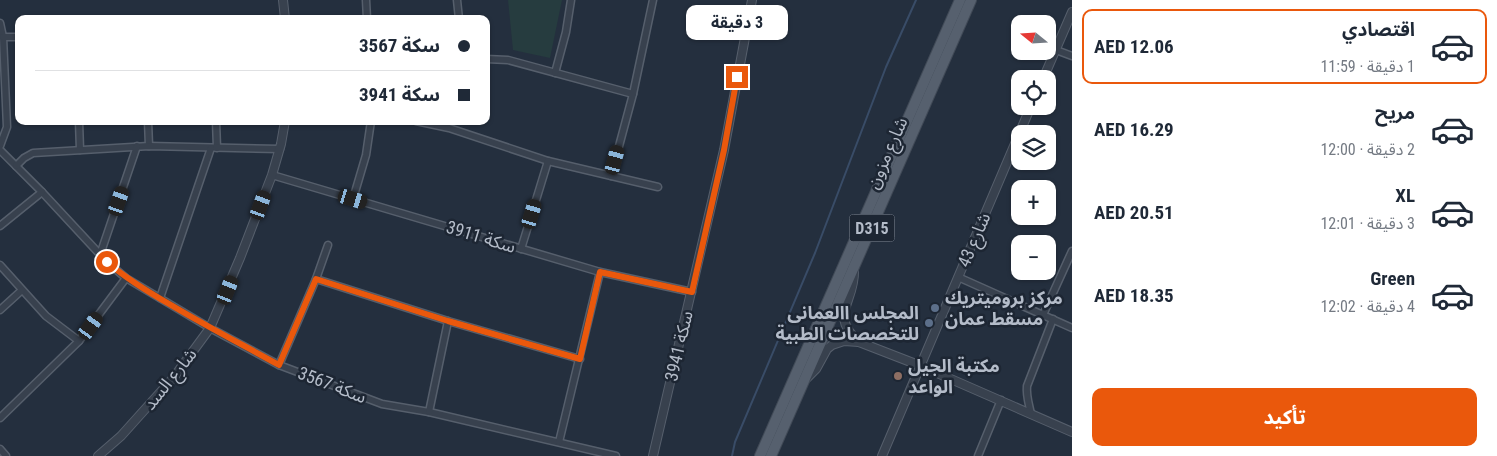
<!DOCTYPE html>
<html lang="ar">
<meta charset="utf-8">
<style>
body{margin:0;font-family:"Roboto Condensed","Noto Sans Arabic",sans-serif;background:#f6f6f7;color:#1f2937;direction:rtl;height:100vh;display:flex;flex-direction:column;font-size:19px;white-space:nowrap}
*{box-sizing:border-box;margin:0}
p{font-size:16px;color:#747a83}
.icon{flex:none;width:28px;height:28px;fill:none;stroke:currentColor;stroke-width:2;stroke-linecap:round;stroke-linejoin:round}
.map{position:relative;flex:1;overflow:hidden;direction:ltr}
.sheet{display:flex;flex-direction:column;background:#fff;width:425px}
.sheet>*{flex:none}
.hud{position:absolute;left:15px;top:15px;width:475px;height:110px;border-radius:10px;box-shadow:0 1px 4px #0004;direction:rtl;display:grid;align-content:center;height:110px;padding:0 20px;background:#fff}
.needle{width:32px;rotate:288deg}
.controls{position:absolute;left:1011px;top:15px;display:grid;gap:10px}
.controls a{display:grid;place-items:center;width:45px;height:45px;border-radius:10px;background:#fff;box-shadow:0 1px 4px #0004;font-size:25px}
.end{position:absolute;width:22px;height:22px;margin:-11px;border:6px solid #ea580c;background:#fff;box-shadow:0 0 0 2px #fff}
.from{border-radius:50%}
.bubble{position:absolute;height:35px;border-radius:10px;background:#fff;box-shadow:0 1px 4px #0004;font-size:16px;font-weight:700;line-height:35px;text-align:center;direction:rtl}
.car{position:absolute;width:15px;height:30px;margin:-15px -8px;border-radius:6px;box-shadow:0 0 4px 1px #0007;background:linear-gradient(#222 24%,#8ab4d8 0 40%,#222 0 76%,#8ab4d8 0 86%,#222 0)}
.hud b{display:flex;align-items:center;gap:18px;height:48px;font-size:19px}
.hud b+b{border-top:1px solid #e0e1e3}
.hud i{width:12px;height:12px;background:#1f2937}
ul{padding:9px 0 0;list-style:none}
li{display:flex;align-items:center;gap:15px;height:75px;margin:0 10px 8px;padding:0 10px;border:2px solid transparent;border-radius:10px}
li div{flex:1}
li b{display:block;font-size:19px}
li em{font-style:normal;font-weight:700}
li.on{border-color:#ea580c}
li>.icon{width:45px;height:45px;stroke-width:1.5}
.action{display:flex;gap:10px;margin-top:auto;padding:10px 20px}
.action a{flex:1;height:58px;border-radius:10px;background:#ea580c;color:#fff;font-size:20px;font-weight:700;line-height:58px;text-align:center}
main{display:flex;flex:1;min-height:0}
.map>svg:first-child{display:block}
</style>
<main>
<section class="sheet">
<ul>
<li class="on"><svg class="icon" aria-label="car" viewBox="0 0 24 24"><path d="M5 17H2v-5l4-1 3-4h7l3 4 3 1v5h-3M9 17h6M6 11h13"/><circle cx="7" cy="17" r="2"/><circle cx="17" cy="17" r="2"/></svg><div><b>اقتصادي</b><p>1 دقيقة · 11:59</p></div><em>AED 12.06</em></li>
<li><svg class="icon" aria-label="car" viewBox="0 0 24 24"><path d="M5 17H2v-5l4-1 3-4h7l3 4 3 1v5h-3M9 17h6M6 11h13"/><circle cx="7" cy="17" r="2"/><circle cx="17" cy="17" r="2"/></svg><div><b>مريح</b><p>2 دقيقة · 12:00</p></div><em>AED 16.29</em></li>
<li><svg class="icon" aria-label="car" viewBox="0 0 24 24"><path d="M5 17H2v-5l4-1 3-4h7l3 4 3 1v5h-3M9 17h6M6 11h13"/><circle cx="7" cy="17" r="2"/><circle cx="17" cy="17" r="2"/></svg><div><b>XL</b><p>3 دقيقة · 12:01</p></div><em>AED 20.51</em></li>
<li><svg class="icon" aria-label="car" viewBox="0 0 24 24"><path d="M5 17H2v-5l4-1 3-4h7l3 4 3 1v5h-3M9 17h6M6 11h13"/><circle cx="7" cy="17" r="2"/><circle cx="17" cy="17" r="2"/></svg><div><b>Green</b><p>4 دقيقة · 12:02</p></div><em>AED 18.35</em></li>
</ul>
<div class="action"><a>تأكيد</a></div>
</section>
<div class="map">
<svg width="1072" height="456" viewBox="0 0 1072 456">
<rect width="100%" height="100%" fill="#242f3e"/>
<path fill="#263c3f" d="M508,0H562L550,58L513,50Z"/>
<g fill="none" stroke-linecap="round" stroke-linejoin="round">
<path stroke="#394c67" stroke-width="2" d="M732,456L735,442L815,253L886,67L916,0"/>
<g stroke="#565f6c" stroke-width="9">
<g id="minor">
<path d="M366,0L367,19"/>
<path d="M457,0L459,19"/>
<path d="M0,23L3,37L7,127L0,146"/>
<path d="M3,37H19"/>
<path d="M1056,50L1072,56"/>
<path d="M486,59L508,60L633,94"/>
<path d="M555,73L566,32L571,0"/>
<path d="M79,121L80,150"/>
<path d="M148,121L149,146"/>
<path d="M216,121L217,148"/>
<path d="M416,121L449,128L548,161L658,187"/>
<path d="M0,150L42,192L107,262L126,278L210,328L279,365L382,404L429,412L616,456"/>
<path d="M16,166L24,158L33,153L149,146L280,149"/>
<path d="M272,175L600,272L692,292"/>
<path d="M611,176L633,94L653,0"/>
<path d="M353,199L366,155L371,121"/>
<path d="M0,226L42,192"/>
<path d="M521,249L548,161"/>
<path d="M100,255L137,146"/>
<path d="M0,265L46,316L79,341"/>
<path d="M958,277L1072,328"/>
<path d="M316,279L448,321L580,359"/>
<path d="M160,298L211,148"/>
<path d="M0,310L22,290"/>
<path d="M1043,315L1072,251"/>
<path d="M279,365L316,279L328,245"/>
<path d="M429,412L448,321"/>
<path d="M1031,414C1029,404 1026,396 1027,386L1053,319"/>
<path d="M0,418L79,341L126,278"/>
<path d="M559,442L600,272"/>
<path d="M0,449L6,456"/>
<path d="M978,456L1001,400"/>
</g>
</g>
<g stroke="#565f6c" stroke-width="10">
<g id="tertiary">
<path d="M283,0L285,19"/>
<path d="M1043,79L1072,12"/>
<path d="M854,271C855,303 828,315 859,342"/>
<path d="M807,378L816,369L827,349L832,345L844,341L859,342L921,366L1072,432"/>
<path d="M98,456L121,436L174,377L210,328L240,258L272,175L281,144L285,121"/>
<path d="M653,456L724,150L752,0"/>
<path d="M882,456L1031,106"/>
</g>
</g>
<g stroke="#414a57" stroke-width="12">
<g id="primary">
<path d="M760,456L960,0"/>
<path d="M771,456L971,0"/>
</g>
</g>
<use href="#minor" stroke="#38414e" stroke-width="6"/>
<use href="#tertiary" stroke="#38414e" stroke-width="8"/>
<use href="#primary" stroke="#56606e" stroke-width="10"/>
</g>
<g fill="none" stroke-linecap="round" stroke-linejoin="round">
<path stroke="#ea580c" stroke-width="6" d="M107,262C127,279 148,292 171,305C206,326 243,345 279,365L316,279L448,321L580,359L600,272L692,292L724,150L737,77"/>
</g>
<g fill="#5c6f8a" stroke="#1d2633" stroke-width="2">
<circle cx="935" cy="308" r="5"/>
<circle cx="929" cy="323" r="5"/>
</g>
<circle fill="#8d6e63" stroke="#1d2633" stroke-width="2" cx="898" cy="376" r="5"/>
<g text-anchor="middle" stroke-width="5" stroke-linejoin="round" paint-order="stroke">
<rect fill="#1d2633" stroke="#878f9c" stroke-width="1" x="849.5" y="214.5" width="45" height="27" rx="4"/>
<g font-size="16" font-weight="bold" fill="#b4bcc9">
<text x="872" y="234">D315</text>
</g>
<g font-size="18" fill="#b4bcc9" stroke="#1d2633">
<text transform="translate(887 153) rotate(-66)" y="6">شارع مزون</text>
<text transform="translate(481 237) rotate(17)" y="6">سكة 3911</text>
<text transform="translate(974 240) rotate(-67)" y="6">شارع 43</text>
<text transform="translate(679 346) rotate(-77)" y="6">سكة 3941</text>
<text transform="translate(170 379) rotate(-51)" y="6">شارع السد</text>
<text transform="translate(332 385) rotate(21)" y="6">سكة 3567</text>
</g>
<g font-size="18" font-weight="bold" fill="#b4bcc9" stroke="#1d2633" text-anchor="start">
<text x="945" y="304">مركز بروميتريك<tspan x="945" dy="21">مسقط عمان</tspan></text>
<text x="919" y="319" text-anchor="end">المجلس االعمانى<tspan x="919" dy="21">للتخصصات الطبية</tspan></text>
<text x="908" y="372">مكتبة الجيل<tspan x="908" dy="21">الواعد</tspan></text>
</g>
</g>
</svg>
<div class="controls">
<a><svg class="needle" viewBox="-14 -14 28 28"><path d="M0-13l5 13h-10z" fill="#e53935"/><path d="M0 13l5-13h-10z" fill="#747a83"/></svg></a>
<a><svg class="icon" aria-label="locate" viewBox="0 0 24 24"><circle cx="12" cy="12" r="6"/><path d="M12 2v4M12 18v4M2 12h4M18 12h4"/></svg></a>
<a><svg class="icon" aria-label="layers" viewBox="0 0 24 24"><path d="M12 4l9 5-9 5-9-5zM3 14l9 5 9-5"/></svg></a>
<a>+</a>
<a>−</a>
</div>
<i class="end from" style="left:107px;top:262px"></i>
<i class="end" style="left:737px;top:77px"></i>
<div class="bubble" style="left:686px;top:5px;width:102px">3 دقيقة</div>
<i class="car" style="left:615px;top:160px;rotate:15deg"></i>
<i class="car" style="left:353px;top:199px;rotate:107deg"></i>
<i class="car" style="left:119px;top:201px;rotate:19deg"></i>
<i class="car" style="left:261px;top:205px;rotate:20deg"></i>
<i class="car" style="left:532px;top:214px;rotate:17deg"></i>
<i class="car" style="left:228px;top:290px;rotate:22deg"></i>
<i class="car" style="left:91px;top:326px;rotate:36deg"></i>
<div class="hud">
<b><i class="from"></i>سكة 3567</b>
<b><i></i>سكة 3941</b>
</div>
</div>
</main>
